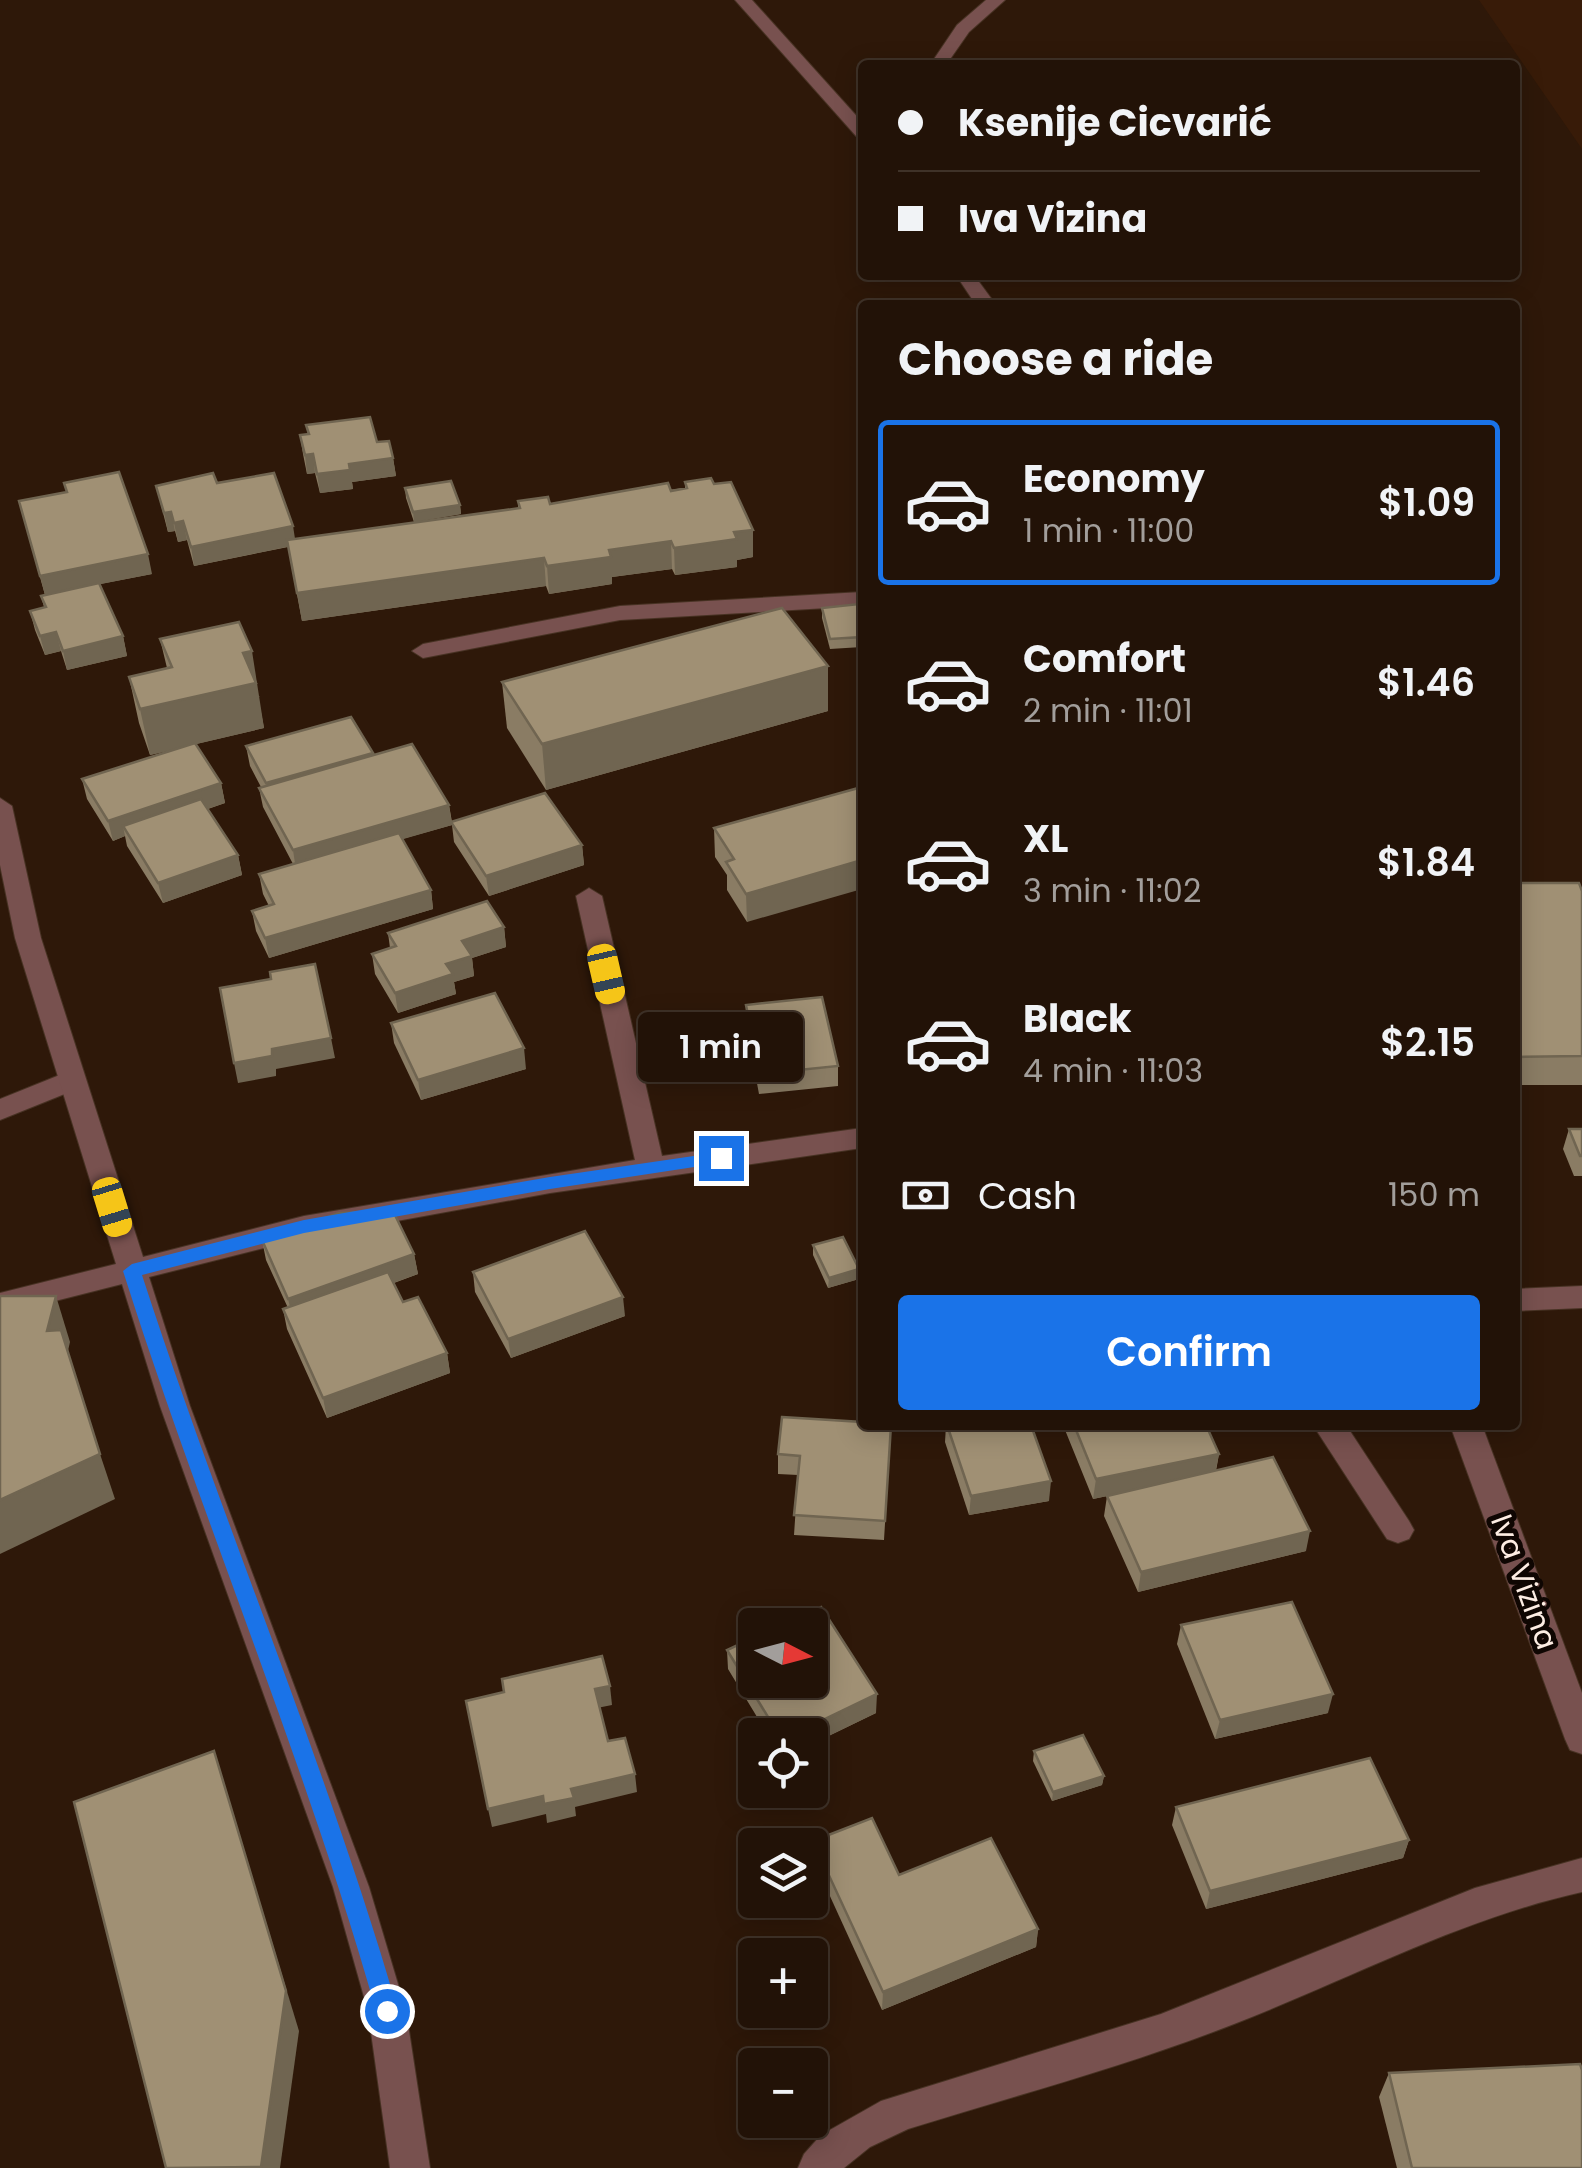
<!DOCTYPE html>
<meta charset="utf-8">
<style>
body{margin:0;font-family:Poppins,sans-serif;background:#2a1b11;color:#f1f3f6;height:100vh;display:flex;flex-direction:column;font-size:38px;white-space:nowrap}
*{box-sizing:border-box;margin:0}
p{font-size:32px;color:#a29e9b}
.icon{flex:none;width:55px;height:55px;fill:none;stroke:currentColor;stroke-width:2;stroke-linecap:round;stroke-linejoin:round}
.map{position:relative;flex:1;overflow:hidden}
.details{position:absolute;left:858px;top:300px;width:662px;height:1130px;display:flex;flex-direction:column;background:#221207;border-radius:10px;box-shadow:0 5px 25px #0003,0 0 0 2px #3f3228}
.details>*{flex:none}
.top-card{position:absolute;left:858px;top:60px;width:662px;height:220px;border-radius:10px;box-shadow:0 5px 25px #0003,0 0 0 2px #3f3228;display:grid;align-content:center;height:220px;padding:0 40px;background:#221207}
.needle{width:65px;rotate:96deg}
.tools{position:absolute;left:738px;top:1608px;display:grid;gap:20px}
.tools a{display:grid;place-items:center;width:90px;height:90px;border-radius:10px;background:#221207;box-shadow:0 5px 25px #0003,0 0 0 2px #3f3228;font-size:50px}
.end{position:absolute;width:45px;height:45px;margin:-22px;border:12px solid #1a73e8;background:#fff;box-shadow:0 0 0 5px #fff}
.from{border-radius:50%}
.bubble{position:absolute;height:70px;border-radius:10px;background:#221207;box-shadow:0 5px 25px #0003,0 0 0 2px #3f3228;font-size:32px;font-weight:600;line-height:70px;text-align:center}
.car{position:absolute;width:30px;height:60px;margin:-30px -15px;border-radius:12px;box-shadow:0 0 8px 2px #0007;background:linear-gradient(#f5c518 24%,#345 0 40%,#f5c518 0 76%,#345 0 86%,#f5c518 0)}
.top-card b{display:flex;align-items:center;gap:35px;height:95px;font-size:38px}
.top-card b+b{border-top:2px solid #3f3228}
.top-card i{width:25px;height:25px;background:#f1f3f6}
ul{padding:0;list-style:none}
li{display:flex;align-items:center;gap:30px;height:165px;margin:0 20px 15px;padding:0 20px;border:5px solid transparent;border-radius:10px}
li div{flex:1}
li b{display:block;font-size:38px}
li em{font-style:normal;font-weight:600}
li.selected{border-color:#1a73e8}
li>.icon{width:90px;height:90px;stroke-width:1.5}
h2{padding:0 40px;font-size:45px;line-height:120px}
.pay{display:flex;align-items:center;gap:25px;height:110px;padding:0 40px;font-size:38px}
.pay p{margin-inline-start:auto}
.cta{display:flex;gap:20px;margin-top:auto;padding:20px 40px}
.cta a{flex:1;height:115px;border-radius:10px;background:#1a73e8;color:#fff;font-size:40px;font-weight:600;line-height:115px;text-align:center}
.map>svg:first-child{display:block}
</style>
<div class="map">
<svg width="1582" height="2168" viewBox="0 0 1582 2168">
<rect width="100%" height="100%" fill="#2e1809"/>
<path fill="#381b08" d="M1479,0H1582V149Z"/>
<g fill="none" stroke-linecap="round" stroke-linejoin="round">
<g stroke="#473223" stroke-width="2">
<path id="service" d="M72,1070L82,1073L86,1080L82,1087L0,1120V1099Z"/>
</g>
<g stroke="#473223" stroke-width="2">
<g id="minor">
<path d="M735,0H752L862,122V137L856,136Z"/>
<path d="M986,0H1005L969,32L946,65H930L957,25Z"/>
<path d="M956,275H974L996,305H976Z"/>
<path d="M862,592V606L620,620L423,658L412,651L423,644L620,606Z"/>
<path d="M0,798L12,806L41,938L143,1257L304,1216L635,1160L576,896L589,888L602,896L662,1156L862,1128V1148L550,1193L304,1238L149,1277L190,1406L369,1887L406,2011L430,2168H390L368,2011L333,1887L160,1406L122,1284L0,1315V1293L116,1264L15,938L0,865Z"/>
<path d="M1582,1286V1308L1515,1311V1289Z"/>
<path d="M1313,1425H1346L1409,1521L1414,1530L1409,1539L1398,1543L1387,1539Z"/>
<path d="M1450,1425H1482L1582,1693V1754L1570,1750L1565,1739Z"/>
<path d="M1582,1858V1892C1460,1919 1350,1979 1234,2024C1127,2066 1017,2095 908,2129L870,2147L844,2168H798L804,2154L821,2135L881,2101L1161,2014L1475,1888Z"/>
</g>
</g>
<use href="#service" fill="#78514f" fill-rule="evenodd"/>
<use href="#minor" fill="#78514f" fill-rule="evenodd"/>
</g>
<g fill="#8a7c64">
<path d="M306,425L377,442L393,458L396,476L352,482L353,489L320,493L315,473L307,474L303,454L300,435L308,434Z"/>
<path d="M685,482L714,484L753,530V557L737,560V567L675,575L672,569L612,577V584L549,594L546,586L302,621L288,547L194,566L187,540L178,542L175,531L168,532L156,486L217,483L295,539L518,508V501L550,504L685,488Z"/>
<path d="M405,488L460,505L461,514L414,522L406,498Z"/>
<path d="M24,520L152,574L100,584L123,636L127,656L67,670L61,651L45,655L35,630L30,611L44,607L41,596L45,595Z"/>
<path d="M822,608L862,616V647L830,649L822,618Z"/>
<path d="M160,639L260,697H258L264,728L196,744L221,783L225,803L208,809L238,855L242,875L163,903L127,846L125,836L113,841L87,799L82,779L180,748L150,755L139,723L129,677L167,668Z"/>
<path d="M828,666V711L546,790L507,728L502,682Z"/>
<path d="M246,746L373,753L374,755L449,805L452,822L582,845L584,865L489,896L454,842L452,825L402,839L431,890L433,909L269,958L256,931L252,911L269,906L263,894L259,874L293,864L263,807L259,788L261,787L250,766Z"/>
<path d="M862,787L747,922L727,890V875L715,857L714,828Z"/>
<path d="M1515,883L1582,891V1085H1515Z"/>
<path d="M504,927L506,947L472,958L474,976L454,982L456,994L398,1013L375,974L372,954L390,948L388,933Z"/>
<path d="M746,1005L838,1066V1086L759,1094L746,1025Z"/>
<path d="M391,1023L526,1069L421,1100L394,1043Z"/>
<path d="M1569,1129H1582V1176H1574L1563,1149Z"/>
<path d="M862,1228V1260L858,1249L859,1229Z"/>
<path d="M262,1240L414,1254L418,1274L394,1283L403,1302L447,1353L450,1373L327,1418L287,1329L283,1309L288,1308L266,1260Z"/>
<path d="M813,1245L859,1279L828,1288L813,1255Z"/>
<path d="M473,1272L625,1316L511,1358L475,1292Z"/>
<path d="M891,1425L884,1540L794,1535L798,1475L778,1474V1454Z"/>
<path d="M946,1425H1031L1049,1501L969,1515L945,1442Z"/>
<path d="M1063,1425H1206L1219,1454L1216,1471L1306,1551L1138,1592L1104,1516L1107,1496L1116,1494L1093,1499Z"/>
<path d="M1181,1625L1328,1713L1215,1739L1177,1644Z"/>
<path d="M727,1650L876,1713L810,1745V1735H768L728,1669Z"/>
<path d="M1034,1751L1104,1776L1102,1785L1052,1801L1033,1761Z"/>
<path d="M1176,1807L1409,1840L1403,1858L1206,1909L1172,1825Z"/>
<path d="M813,1841L1038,1929L1036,1947L882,2010L813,1859Z"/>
<path d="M1389,2073L1582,2168H1397L1379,2097Z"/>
</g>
<g fill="#706551">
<path d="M313,454L315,473L307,474L305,455Z"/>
<path d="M393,458L396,476L352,482L353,489L320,493L317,474L349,464Z"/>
<path d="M460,505L461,514L414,522L413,512Z"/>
<path d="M171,512L175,531L168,532L164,513Z"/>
<path d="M183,521L187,540L178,542L174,523Z"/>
<path d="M293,526L296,545L194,566L191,547Z"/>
<path d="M753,530V557L737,560V567L675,575L674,548L734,532Z"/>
<path d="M671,541L672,569L612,577V584L549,594L547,566L609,550Z"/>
<path d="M148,554L152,574L45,595L40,576Z"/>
<path d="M544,558L546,586L302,621L297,593Z"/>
<path d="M56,632L61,651L45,655L40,636Z"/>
<path d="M123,636L127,656L67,670L63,651Z"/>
<path d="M252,651L264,728L150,755L140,709L243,653Z"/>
<path d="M828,666V711L546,790L542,744Z"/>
<path d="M373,753L376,772L270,803L266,783Z"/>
<path d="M221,783L225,803L129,835L123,826L125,836L113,841L108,821Z"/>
<path d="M449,805L452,825L296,870L293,850Z"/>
<path d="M582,845L584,865L489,896L486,876Z"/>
<path d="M238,855L242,875L163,903L158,883Z"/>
<path d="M862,860V889L747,922L746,894Z"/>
<path d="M431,890L433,909L269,958L265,938Z"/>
<path d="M504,927L506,947L472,958L474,976L454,982L456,994L398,1013L395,993L446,964L462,941Z"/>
<path d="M331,1038L335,1058L276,1069V1076L238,1083L234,1063L272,1049Z"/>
<path d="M524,1048L526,1069L421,1100L418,1080Z"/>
<path d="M414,1254L418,1274L293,1319L288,1299Z"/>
<path d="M859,1269V1279L828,1288L829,1278Z"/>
<path d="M56,1296L70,1342L62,1377L47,1331Z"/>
<path d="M623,1297L625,1316L511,1358L508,1339Z"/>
<path d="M447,1353L450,1373L327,1418L323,1398Z"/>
<path d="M100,1454L115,1499L0,1554V1500Z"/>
<path d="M1219,1454L1215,1474L1093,1499L1096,1479Z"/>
<path d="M1051,1481L1049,1501L969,1515L971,1496Z"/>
<path d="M1310,1531L1306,1551L1138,1592L1141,1572Z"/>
<path d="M610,1686L612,1705L597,1708L595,1689Z"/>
<path d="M877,1694L876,1713L810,1745V1735H792Z"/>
<path d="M1333,1694L1328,1713L1215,1739L1220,1720Z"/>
<path d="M214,1751L299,2031L280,2168H259Z"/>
<path d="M635,1774L637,1792L575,1807L576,1816L547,1823L546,1814L492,1827L488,1809Z"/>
<path d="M1104,1776L1102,1785L1052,1801L1053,1792Z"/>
<path d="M1409,1840L1403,1858L1206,1909L1210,1891Z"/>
<path d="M1038,1929L1036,1947L882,2010L883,1992Z"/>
</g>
<g fill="#a09074" stroke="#706551" stroke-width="2.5">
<path d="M370,417L377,442L389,441L393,458L349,464L350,470L317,474L313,454L305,455L300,435L309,434L306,425Z"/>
<path d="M119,472L148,554L40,576L19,501L67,492L64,483Z"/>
<path d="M213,473L217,483L274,473L293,526L191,547L183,521L174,523L171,512L164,513L156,486Z"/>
<path d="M711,478L714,484L731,482L753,530L734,532L737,539L674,548L671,541L609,550L611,557L547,566L544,558L297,593L287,540L520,508L518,501L548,497L550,504L668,483L671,491L687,488L685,482Z"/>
<path d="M451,481L460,505L413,512L405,488Z"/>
<path d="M99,583L123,636L63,651L56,632L40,636L30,611L46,607L41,596Z"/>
<path d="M859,604L862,616V637L830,639L822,608Z"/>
<path d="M782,608L828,666L542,744L502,682Z"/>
<path d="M239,622L252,651L243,653L256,683L140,709L129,677L172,667L160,639Z"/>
<path d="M351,717L373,753L266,783L246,746Z"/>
<path d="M195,743L221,783L108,821L82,779Z"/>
<path d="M412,744L449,805L293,850L259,788Z"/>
<path d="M862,787V860L746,894L726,862L734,859L714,828Z"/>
<path d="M545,793L582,845L486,876L451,822Z"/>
<path d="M201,799L238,855L158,883L123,826Z"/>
<path d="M399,833L431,890L265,938L252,911L274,904L259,874Z"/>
<path d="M1515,883H1579L1582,891V1056L1515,1057Z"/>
<path d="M487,901L504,927L462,941L472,956L446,964L453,974L395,993L372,954L396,946L388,933Z"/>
<path d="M315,964L331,1038L272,1049V1056L234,1063L220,988L271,979L270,972Z"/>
<path d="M495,993L524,1048L418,1080L391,1023Z"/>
<path d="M822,997L838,1066L759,1074L746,1005Z"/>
<path d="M1569,1129H1582V1156H1580Z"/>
<path d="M393,1211L414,1254L288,1299L262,1240L339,1213Z"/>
<path d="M585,1231L623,1297L508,1339L473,1272Z"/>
<path d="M843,1237L859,1269L829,1278L813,1245Z"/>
<path d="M388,1272L403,1302L418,1297L447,1353L323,1398L283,1309Z"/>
<path d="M0,1296H56L47,1331L61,1330L100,1454L0,1500Z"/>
<path d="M782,1417L862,1422V1425H891L885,1521L794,1515L800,1456L778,1454Z"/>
<path d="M947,1425H1031L1051,1481L971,1496Z"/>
<path d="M1074,1425H1206L1219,1454L1096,1479Z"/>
<path d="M1273,1457L1310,1531L1141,1572L1107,1496Z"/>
<path d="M1292,1602L1333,1694L1220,1720L1181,1625Z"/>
<path d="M821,1607L877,1694L792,1735H779L727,1650L755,1637V1680H810V1625H781Z"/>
<path d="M602,1656L610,1686L595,1689L608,1741L625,1738L635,1774L571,1789L574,1798L544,1804L543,1796L488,1809L466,1701L504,1692L502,1679Z"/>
<path d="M1083,1735L1104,1776L1053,1792L1034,1751Z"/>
<path d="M214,1751L286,1991L261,2167L166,2168L74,1802Z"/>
<path d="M1370,1758L1409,1840L1210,1891L1176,1807Z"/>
<path d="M872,1818L899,1875L991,1838L1038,1929L883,1992L813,1841Z"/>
<path d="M1580,2064L1582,2070V2168H1412L1389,2073Z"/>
</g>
<path fill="#1a73e8" d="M721,1152L730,1158L727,1162L550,1189L304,1233L142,1275C222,1522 326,1762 398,2011L395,2019L387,2022L379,2019L376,2011C305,1760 202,1520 123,1271L132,1264L304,1220L550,1177Z"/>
<g text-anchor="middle" stroke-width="10" stroke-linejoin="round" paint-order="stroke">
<g font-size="30" fill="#fdede3" stroke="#0f0602">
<text transform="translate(1524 1582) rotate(70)" y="10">Iva Vizina</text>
</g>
</g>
</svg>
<div class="tools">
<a><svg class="needle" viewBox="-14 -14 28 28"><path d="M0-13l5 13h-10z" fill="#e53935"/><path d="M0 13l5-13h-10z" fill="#a29e9b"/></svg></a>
<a><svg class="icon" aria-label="locate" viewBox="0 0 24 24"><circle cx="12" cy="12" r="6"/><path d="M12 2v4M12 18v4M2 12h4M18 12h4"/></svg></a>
<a><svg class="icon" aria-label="layers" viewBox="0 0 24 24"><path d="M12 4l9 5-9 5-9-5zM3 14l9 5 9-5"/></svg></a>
<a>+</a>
<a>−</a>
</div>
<i class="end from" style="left:387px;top:2011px"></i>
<i class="end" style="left:721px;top:1158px"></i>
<div class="bubble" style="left:638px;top:1012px;width:165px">1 min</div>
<i class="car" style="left:606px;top:974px;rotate:167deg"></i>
<i class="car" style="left:112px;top:1207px;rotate:163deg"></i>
<div class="top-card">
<b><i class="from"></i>Ksenije Cicvarić</b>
<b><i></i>Iva Vizina</b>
</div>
<section class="details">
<h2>Choose a ride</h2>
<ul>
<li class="selected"><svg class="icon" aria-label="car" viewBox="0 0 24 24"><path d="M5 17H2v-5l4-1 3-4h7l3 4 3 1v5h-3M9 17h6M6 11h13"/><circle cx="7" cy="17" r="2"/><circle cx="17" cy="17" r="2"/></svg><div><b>Economy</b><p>1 min · 11:00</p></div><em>$1.09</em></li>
<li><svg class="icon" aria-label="car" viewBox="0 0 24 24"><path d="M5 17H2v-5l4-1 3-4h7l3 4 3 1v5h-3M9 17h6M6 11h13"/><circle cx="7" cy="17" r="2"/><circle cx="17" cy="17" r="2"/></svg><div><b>Comfort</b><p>2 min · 11:01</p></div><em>$1.46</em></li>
<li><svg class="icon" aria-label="car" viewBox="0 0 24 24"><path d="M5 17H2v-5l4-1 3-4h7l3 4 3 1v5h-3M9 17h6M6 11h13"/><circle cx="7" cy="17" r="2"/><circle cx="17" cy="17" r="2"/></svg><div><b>XL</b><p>3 min · 11:02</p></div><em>$1.84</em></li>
<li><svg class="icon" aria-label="car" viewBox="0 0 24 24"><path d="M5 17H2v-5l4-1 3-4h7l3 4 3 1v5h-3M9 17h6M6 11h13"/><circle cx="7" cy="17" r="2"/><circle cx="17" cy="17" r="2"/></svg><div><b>Black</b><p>4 min · 11:03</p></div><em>$2.15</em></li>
</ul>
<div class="pay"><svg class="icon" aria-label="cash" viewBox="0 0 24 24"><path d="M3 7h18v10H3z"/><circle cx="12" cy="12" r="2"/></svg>Cash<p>150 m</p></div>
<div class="cta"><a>Confirm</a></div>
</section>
</div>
